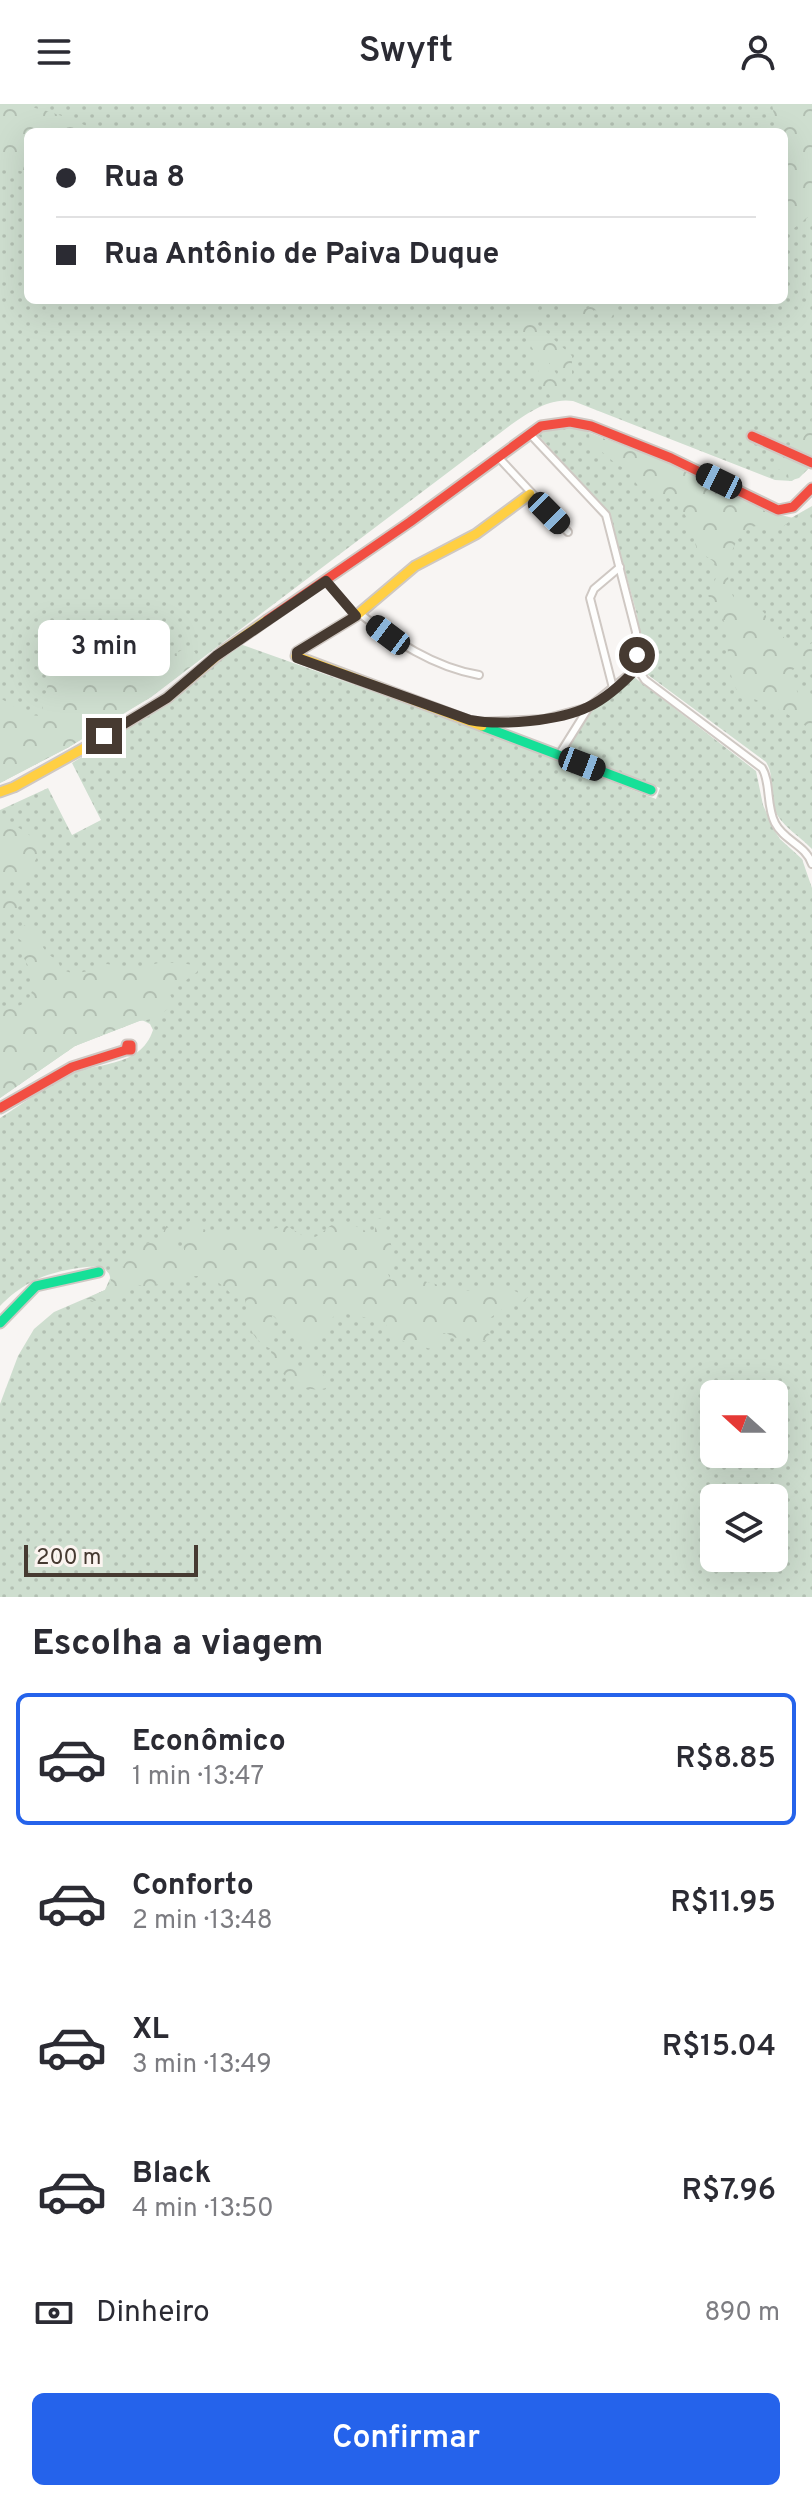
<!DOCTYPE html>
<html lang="pt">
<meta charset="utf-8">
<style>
body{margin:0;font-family:Overpass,sans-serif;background:#f2f2f3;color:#2b2b33;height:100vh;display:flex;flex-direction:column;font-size:30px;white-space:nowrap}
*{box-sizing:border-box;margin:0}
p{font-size:26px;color:#7c7c81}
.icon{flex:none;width:44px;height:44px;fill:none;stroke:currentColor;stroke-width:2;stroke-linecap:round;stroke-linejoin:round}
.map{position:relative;height:1493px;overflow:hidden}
.panel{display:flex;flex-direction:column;background:#fff;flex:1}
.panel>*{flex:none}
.banner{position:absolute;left:24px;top:24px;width:764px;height:176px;border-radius:12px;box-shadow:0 8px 32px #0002;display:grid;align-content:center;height:176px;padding:0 32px;background:#fff}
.needle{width:52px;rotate:291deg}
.tools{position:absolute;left:700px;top:1276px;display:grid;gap:16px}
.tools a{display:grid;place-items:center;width:88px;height:88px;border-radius:12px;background:#fff;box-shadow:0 8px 32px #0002;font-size:40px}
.scale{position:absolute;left:24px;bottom:20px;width:174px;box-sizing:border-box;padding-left:8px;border:4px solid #463a31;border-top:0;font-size:22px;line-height:28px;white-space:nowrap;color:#463a31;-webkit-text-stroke:6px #fbf4f0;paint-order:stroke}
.end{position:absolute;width:36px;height:36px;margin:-18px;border:10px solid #463a31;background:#fff;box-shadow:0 0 0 4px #fff}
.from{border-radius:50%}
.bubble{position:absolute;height:56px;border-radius:12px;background:#fff;box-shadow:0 8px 32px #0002;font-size:26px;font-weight:600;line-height:56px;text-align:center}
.car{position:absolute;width:24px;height:48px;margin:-24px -12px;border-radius:10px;box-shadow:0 0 6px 2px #0007;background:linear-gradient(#222 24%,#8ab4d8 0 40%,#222 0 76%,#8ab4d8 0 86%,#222 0)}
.banner b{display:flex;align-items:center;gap:28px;height:76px;font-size:30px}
.banner b+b{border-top:2px solid #e1e1e2}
.banner i{width:20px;height:20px;background:#2b2b33}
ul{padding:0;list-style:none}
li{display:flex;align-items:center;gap:24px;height:132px;margin:0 16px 12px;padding:0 16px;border:4px solid transparent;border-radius:12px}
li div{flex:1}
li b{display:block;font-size:30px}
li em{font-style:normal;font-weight:600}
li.selected{border-color:#2563eb}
li>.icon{width:72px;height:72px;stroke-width:1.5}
h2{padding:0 32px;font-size:36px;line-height:96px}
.pay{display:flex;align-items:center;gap:20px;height:88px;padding:0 32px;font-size:30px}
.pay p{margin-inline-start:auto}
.primary-button{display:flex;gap:16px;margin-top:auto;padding:16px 32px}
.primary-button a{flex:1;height:92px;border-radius:12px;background:#2563eb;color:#fff;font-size:32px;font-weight:600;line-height:92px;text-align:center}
header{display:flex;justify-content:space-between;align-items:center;height:104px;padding:0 32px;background:#fff;font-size:36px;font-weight:600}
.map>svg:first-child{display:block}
</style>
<header><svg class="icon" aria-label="menu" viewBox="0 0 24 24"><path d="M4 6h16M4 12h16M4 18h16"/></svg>Swyft<svg class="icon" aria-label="person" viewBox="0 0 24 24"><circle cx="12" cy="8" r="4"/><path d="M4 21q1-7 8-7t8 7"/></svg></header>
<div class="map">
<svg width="812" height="1493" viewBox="0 0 812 1493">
<defs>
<pattern id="grass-dots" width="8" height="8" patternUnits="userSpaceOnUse" patternTransform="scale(2)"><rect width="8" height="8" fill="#cedecf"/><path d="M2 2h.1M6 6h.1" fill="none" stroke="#b2bfb2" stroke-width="1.8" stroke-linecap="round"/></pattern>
<pattern id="forest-crowns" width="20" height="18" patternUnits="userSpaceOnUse" patternTransform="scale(2)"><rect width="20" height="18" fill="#cedecf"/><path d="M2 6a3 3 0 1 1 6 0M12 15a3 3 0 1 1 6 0" fill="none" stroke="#b2bfb2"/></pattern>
</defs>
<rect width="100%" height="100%" fill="#f8f5f3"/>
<g fill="url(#grass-dots)" fill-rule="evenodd">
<path d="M0,0H812V361L792,377L775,376L573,297C549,293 526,310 508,323L151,593L69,643L0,679ZM28,28H784V196H28Z"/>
<path d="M561,322L580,325L677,362L777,411L791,414L812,402V745C799,731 780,722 773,702C769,687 775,672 766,658L644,568L641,560L637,511L611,415L605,405L538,331L539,326Z"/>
<path d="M240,540L459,618L656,695L660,684L567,647L590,608L634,573L756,667L763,701L774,726L780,735L802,755L812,784V1493H0V1300L18,1252L34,1225L54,1208L105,1186L111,1172L104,1164L97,1162C58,1165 28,1173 0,1202V1014C21,1001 42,985 63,973C93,957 140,966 153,926L150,920L142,916L75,942L0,994V706L48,684L72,731L101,716L72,659L168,599L219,554ZM714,1290H774V1350H714ZM714,1394H774V1454H714Z"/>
</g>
<g fill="url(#forest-crowns)">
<path d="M0,0C37,0 67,13 100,28H28V69L0,62Z"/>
<path d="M772,0H812V110L784,132V28H777Z"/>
<path d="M515,196H534L535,218L572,252V271L565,269L556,257L549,259L558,272L563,295L552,298C550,287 541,281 534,276L542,260L524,231Z"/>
<path d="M561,196H570L575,202L586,205C596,200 603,192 613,200L615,207L610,216L595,206C585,212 581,219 568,212Z"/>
<path d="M812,312V361L799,374L789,377L788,370L778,365V357L796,344L811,322Z"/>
<path d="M589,329L677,362L765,407L793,414L783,423C774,423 759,420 752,423C729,433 721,477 735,495C750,502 770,502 767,523L779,528L794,545H803L812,539V560C803,557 792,563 790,572L798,589L812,592V626L784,608L738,588C725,567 730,540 724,517C721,506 711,504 708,490L720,466L713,457L697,446C692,427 687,400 664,392C646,385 638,389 630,367C612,360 606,349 590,339Z"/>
<path d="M182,546L195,548L198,557L151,593L124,609L69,643L0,679V594L28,611L41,612L49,574L50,558H90L135,553L145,558L157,559Z"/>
<path d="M0,711L44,741L31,764L29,775L0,777Z"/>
<path d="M0,791H16L23,796L14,809L0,817Z"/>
<path d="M26,821C43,824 37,835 45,846C51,855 58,853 61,865C77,874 92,865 107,860L138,865L158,859H181L193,861L198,865L197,868L169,889L174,898C164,910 154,916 139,917L75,942L0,994V909C7,904 17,904 24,899C40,886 31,865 22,851L24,839L13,830L16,825Z"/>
<path d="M396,1110L386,1124L394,1150L386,1166L391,1176L415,1175L464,1187L506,1183L528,1193L521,1199L508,1201L490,1214L493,1219L482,1224L491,1232L490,1235L479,1238L472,1235L468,1228L456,1234L446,1229H443L440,1242L432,1245L408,1240L396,1233L383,1217L343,1209L333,1213L322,1233L311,1243L294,1229L290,1222L281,1219L272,1211L273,1240L280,1246V1255L303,1265L312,1261L332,1280C313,1298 270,1269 271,1245C245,1232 249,1215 244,1190L232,1191C203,1158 183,1177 149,1182C142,1183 136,1180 130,1178L116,1194L93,1197L86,1195L105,1186L111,1177L109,1169L121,1165L137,1143L161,1135L166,1121L174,1129L177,1148L180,1154L185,1151L181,1130L189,1117C210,1126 210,1136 234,1125C257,1135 265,1125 287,1122L308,1135C323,1133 329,1118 343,1116L372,1130L375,1127V1116Z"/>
</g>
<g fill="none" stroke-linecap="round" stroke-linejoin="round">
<g stroke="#cfc8c3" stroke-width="10">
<g id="street">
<path d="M530,330L606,411L636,528L637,564L645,576L762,664C771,678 766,702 775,719C784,737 806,741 812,760"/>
<path d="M500,355L568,428"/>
<path d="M326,477L356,512"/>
<path d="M359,509C395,537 433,563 479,571"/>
<path d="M613,584L590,494L594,485L620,463"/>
<path d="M479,618L544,615L589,603"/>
<path d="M559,651L589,603L637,564"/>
</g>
</g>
<g stroke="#cfc8c3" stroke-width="13">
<g id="fast">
<path d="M482,622L651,686"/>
<path d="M0,1219L36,1182L99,1168"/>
</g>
</g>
<g stroke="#cfc8c3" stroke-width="13">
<g id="slow">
<path d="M482,622L296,552L297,548L356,512L415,462L476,430L530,390"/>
<path d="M0,688L14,683L86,643L167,594L224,546L267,516"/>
</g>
</g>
<g stroke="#cfc8c3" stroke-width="13">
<g id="jam">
<path d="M752,332L812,359"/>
<path d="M267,516L410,418L541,322L570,318L591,322L671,354L778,406L793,403L812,384"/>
<path d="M0,1004L72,963L126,946L127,941H131V946H126"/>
</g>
</g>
<use href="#street" stroke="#fefefd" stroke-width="6"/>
<use href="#fast" stroke="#16e098" stroke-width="9"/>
<use href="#slow" stroke="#ffcf43" stroke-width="9"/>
<use href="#jam" stroke="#f24e42" stroke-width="9"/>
</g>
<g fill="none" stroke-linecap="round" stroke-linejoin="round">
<path stroke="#463a31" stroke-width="10" d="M104,632L167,594L216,552L326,477L356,512L297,548V554L470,616C501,622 559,617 588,603C605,595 624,578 637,564V551"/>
</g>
</svg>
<div class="tools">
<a><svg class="needle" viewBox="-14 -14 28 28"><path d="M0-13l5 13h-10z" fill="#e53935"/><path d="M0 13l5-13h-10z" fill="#7c7c81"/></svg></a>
<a><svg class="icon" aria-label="layers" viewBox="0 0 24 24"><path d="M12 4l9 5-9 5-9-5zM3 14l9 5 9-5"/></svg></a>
</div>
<div class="scale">200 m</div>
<i class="end from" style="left:637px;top:551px"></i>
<i class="end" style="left:104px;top:632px"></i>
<div class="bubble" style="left:38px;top:516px;width:132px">3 min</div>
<i class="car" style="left:719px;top:377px;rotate:296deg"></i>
<i class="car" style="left:549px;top:409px;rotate:135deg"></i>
<i class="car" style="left:388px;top:531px;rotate:307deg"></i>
<i class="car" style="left:582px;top:660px;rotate:111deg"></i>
<div class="banner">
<b><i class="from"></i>Rua 8</b>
<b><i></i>Rua Antônio de Paiva Duque</b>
</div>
</div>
<section class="panel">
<h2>Escolha a viagem</h2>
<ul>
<li class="selected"><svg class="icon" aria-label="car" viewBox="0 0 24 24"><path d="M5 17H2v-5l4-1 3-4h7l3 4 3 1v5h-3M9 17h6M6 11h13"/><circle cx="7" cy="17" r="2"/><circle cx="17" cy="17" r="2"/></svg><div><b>Econômico</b><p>1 min · 13:47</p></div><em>R$8.85</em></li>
<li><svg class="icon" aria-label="car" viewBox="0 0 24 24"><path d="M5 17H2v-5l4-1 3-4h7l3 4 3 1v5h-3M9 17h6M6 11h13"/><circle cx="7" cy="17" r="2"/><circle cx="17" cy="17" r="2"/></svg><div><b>Conforto</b><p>2 min · 13:48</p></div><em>R$11.95</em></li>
<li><svg class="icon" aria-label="car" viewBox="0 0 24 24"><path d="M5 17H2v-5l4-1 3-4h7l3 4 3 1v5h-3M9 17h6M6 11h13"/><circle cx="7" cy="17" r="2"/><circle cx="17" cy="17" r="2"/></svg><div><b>XL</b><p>3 min · 13:49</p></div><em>R$15.04</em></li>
<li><svg class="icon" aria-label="car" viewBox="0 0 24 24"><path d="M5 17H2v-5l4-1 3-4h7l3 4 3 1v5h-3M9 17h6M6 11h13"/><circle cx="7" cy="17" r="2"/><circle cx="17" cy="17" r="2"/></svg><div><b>Black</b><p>4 min · 13:50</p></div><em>R$7.96</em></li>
</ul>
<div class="pay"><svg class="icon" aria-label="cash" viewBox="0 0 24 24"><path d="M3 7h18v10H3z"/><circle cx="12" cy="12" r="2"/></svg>Dinheiro<p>890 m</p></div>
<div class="primary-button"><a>Confirmar</a></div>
</section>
